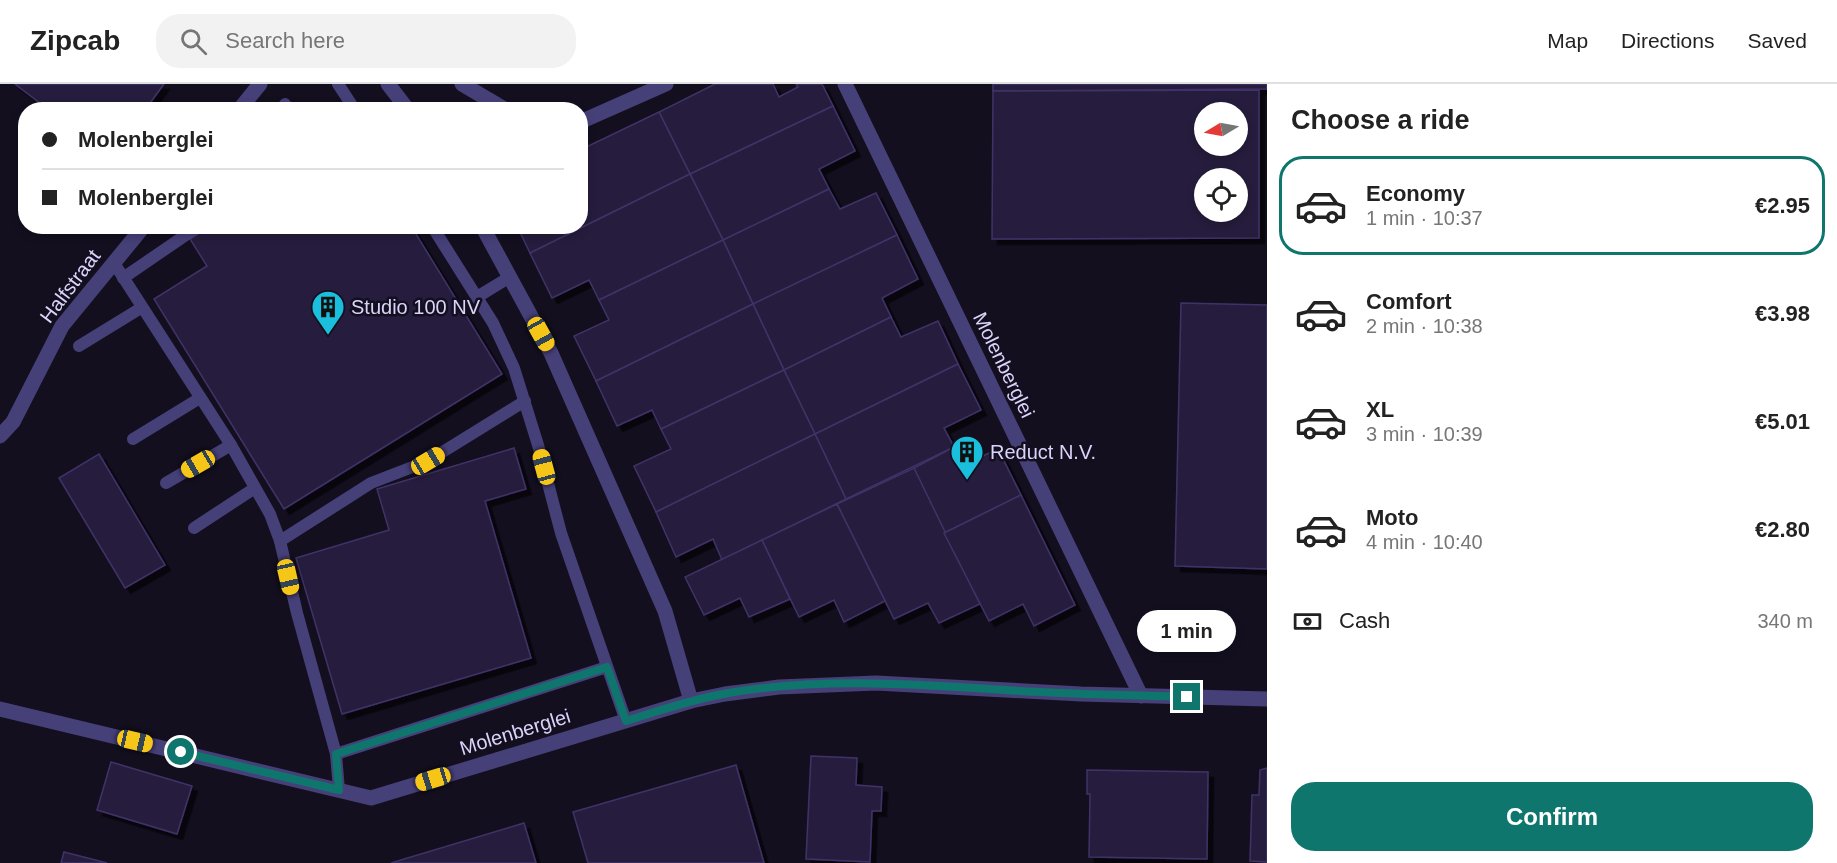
<!DOCTYPE html>
<meta charset="utf-8">
<style>
body{margin:0;font-family:Arial,sans-serif;background:#f2f2f2;color:#222;height:100vh;display:flex;flex-direction:column;font-size:22px;white-space:nowrap}
*{box-sizing:border-box;margin:0}
p{font-size:20px;color:#767676}
.icon{flex:none;width:33px;height:33px;fill:none;stroke:currentColor;stroke-width:2;stroke-linecap:round;stroke-linejoin:round}
.map{position:relative;flex:1;overflow:hidden}
.side{display:flex;flex-direction:column;background:#fff;width:570px}
.side>*{flex:none}
.banner{position:absolute;left:18px;top:18px;width:570px;height:132px;border-radius:24px;box-shadow:0 3px 9px #0003;display:grid;align-content:center;height:132px;padding:0 24px;background:#fff}
.needle{width:39px;rotate:260deg}
.controls{position:absolute;left:1194px;top:18px;display:grid;gap:12px}
.controls a{display:grid;place-items:center;width:54px;height:54px;border-radius:50%;background:#fff;box-shadow:0 3px 9px #0003;font-size:30px}
.end{position:absolute;width:27px;height:27px;margin:-14px;border:8px solid #0f766e;background:#fff;box-shadow:0 0 0 3px #fff}
.from{border-radius:50%}
.bubble{position:absolute;height:42px;border-radius:21px;background:#fff;box-shadow:0 3px 9px #0003;font-size:20px;font-weight:700;line-height:42px;text-align:center}
.car{position:absolute;width:18px;height:36px;margin:-18px -9px;border-radius:8px;box-shadow:0 0 4px 2px #0007;background:linear-gradient(#f5c518 24%,#345 0 40%,#f5c518 0 76%,#345 0 86%,#f5c518 0)}
.banner b{display:flex;align-items:center;gap:21px;height:57px;font-size:22px}
.banner b+b{border-top:2px solid #e0e0e0}
.banner i{width:15px;height:15px;background:#222}
ul{padding:0;list-style:none}
li{display:flex;align-items:center;gap:18px;height:99px;margin:0 12px 9px;padding:0 12px;border:3px solid transparent;border-radius:24px}
li div{flex:1}
li b{display:block;font-size:22px}
li em{font-style:normal;font-weight:700}
li.selected{border-color:#0f766e}
li>.icon{width:54px;height:54px;stroke-width:1.5}
h2{padding:0 24px;font-size:27px;line-height:72px}
.pay{display:flex;align-items:center;gap:15px;height:66px;padding:0 24px;font-size:22px}
.pay p{margin-inline-start:auto}
.action{display:flex;gap:12px;margin-top:auto;padding:12px 24px}
.action a{flex:1;height:69px;border-radius:24px;background:#0f766e;color:#fff;font-size:24px;font-weight:700;line-height:69px;text-align:center}
header{display:flex;align-items:center;gap:36px;box-sizing:border-box;height:84px;padding:0 30px;background:#fff;border-bottom:2px solid #e0e0e0}
header strong{font-size:28px}
nav{display:flex;gap:33px;margin-inline-start:auto;font-size:21px}
.search{width:420px;height:54px;background:#f2f2f2;display:flex;align-items:center;gap:15px;box-sizing:border-box;padding:0 21px;border-radius:24px;color:#767676;font-size:22px}
main{display:flex;flex:1;min-height:0}
.map>svg:first-child{display:block}
</style>
<header>
<strong>Zipcab</strong>
<div class="search"><svg class="icon" aria-label="search" viewBox="0 0 24 24"><circle cx="10" cy="10" r="6"/><path d="M15 15l6 6"/></svg>Search here</div>
<nav><a>Map</a><a>Directions</a><a>Saved</a></nav>
</header>
<main>
<div class="map">
<svg width="1267" height="779" viewBox="0 0 1267 779">
<defs>
<filter id="shadow"><feDropShadow dx="5.5" dy="5.5" stdDeviation="0" flood-color="#0009"/></filter>
</defs>
<rect width="100%" height="100%" fill="#130f1f"/>
<g fill="#261e3e" stroke="#403367" stroke-width="1.5" fill-rule="evenodd" filter="url(#shadow)">
<path d="M15,0H164L145,26H49Z"/>
<path d="M715,0H773L779,13L798,3L796,0H822L833,22L690,90L659,28Z"/>
<path d="M993,0H1267V5L993,7Z"/>
<path d="M1259,6V154L992,155L993,7ZM1204,28H1238V62H1204ZM1204,94H1238V128H1204Z"/>
<path d="M833,22L855,67L819,85L829,105L723,156L690,90Z"/>
<path d="M659,28L690,90L530,169L517,142H580V66Z"/>
<path d="M690,90L723,156L599,216L589,196L552,214L530,169Z"/>
<path d="M829,105L840,125L876,109L897,151L753,220L723,156Z"/>
<path d="M210,142H411L502,290L284,425L154,215L207,182L190,155Z"/>
<path d="M897,151L918,195L882,214L891,233L784,286L753,220Z"/>
<path d="M723,156L753,220L596,297L574,252L609,236L599,216Z"/>
<path d="M1181,219L1267,221V485L1175,482Z"/>
<path d="M753,220L784,286L661,345L652,326L617,342L596,297Z"/>
<path d="M891,233L901,253L938,237L958,280L815,350L784,286Z"/>
<path d="M958,280L981,326L944,344L954,363L846,415L815,350Z"/>
<path d="M784,286L815,350L656,428L634,382L671,365L661,345Z"/>
<path d="M815,350L846,415L722,476L713,455L676,473L656,428Z"/>
<path d="M954,363L963,381L998,365L1021,411L944,449L914,384Z"/>
<path d="M514,364L526,405L485,417L531,574L342,630L296,474L389,446L377,405Z"/>
<path d="M99,370L165,481L125,504L59,394Z"/>
<path d="M914,384L980,520L939,539L928,519L894,535L837,420Z"/>
<path d="M1021,411L1075,521L1034,542L1023,520L989,537L944,449Z"/>
<path d="M837,420L885,517L844,538L834,516L799,533L762,456Z"/>
<path d="M762,456L790,515L749,533L740,514L704,531L685,493Z"/>
<path d="M811,672L857,674L856,701L882,703L881,727H872L870,778L806,775Z"/>
<path d="M111,678L192,702L177,750L97,726Z"/>
<path d="M736,681L764,779H588L573,728Z"/>
<path d="M1267,684V778L1250,777L1252,711H1259L1260,686Z"/>
<path d="M1087,686L1208,688L1207,775L1089,773L1090,710H1087Z"/>
<path d="M524,739L536,779H391Z"/>
<path d="M64,768L107,779H61Z"/>
</g>
<g fill="none" stroke-linecap="round" stroke-linejoin="round">
<g stroke="#464079" stroke-width="12">
<path d="M338,0L355,26"/>
<path d="M285,20L288,26"/>
<path d="M432,142L493,239L514,284L538,361L561,449L626,637"/>
<path d="M114,179L231,361L270,430L280,457L297,529L336,670L339,706"/>
<path d="M123,194L199,142"/>
<path d="M477,213L510,193"/>
<path d="M79,262L141,224"/>
<path d="M133,355L200,314"/>
<path d="M166,399L231,361"/>
<path d="M194,444L255,404"/>
<path d="M280,457L371,399L428,377L525,317"/>
<path d="M336,670L607,583"/>
</g>
<g stroke="#464079" stroke-width="15">
<path d="M388,0L408,26"/>
<path d="M462,0L506,26"/>
<path d="M845,0L1141,612"/>
<path d="M239,26L260,0"/>
<path d="M580,38L666,0"/>
<path d="M482,142L551,269L665,527L691,617"/>
<path d="M0,352L13,338L62,242L144,142"/>
<path d="M0,625L371,714L691,617L725,610L779,603L876,599L1081,610L1267,615"/>
</g>
</g>
<g fill="none" stroke-linecap="round" stroke-linejoin="round">
<path stroke="#0f766e" stroke-width="8" d="M181,668L339,706L336,670L607,583L626,637C658,627 690,616 723,610C815,593 912,600 1005,606C1066,610 1127,611 1187,613"/>
</g>
<defs>
<g id="building-pin" transform="scale(1.725)"><path d="M0 17L-7.5 6A9.5 9.5 0 1 1 7.5 6Z" fill="#1bbfde" stroke="#130f1f"/><path d="M-4-6H4V6H1V3H-1V6H-4ZM-2.5-4.3h1.7v1.8h-1.7ZM.8-4.3h1.7v1.8H.8ZM-2.5-1h1.7V.8h-1.7ZM.8-1h1.7V.8H.8Z" fill="#111"/></g>
</defs>
<g fill-rule="evenodd">
<use href="#building-pin" x="328" y="223"/>
<use href="#building-pin" x="967" y="368"/>
</g>
<g text-anchor="middle" stroke-width="5" stroke-linejoin="round" paint-order="stroke">
<g font-size="20" fill="#dad3fa" stroke="#130f1f">
<text transform="translate(70 202) rotate(-53)" y="7">Halfstraat</text>
<text transform="translate(1004 281) rotate(64)" y="7">Molenberglei</text>
<text transform="translate(515 648) rotate(-17)" y="7">Molenberglei</text>
</g>
<g font-size="20" fill="#dad3fa" stroke="#130f1f" text-anchor="start">
<text x="351" y="230">Studio 100 NV</text>
<text x="990" y="375">Reduct N.V.</text>
</g>
</g>
</svg>
<div class="controls">
<a><svg class="needle" viewBox="-14 -14 28 28"><path d="M0-13l5 13h-10z" fill="#e53935"/><path d="M0 13l5-13h-10z" fill="#767676"/></svg></a>
<a><svg class="icon" aria-label="locate" viewBox="0 0 24 24"><circle cx="12" cy="12" r="6"/><path d="M12 2v4M12 18v4M2 12h4M18 12h4"/></svg></a>
</div>
<i class="end from" style="left:181px;top:668px"></i>
<i class="end" style="left:1187px;top:613px"></i>
<div class="bubble" style="left:1137px;top:526px;width:99px">1 min</div>
<i class="car" style="left:541px;top:250px;rotate:151deg"></i>
<i class="car" style="left:428px;top:377px;rotate:59deg"></i>
<i class="car" style="left:198px;top:380px;rotate:240deg"></i>
<i class="car" style="left:544px;top:383px;rotate:345deg"></i>
<i class="car" style="left:288px;top:493px;rotate:167deg"></i>
<i class="car" style="left:135px;top:657px;rotate:103deg"></i>
<i class="car" style="left:433px;top:695px;rotate:253deg"></i>
<div class="banner">
<b><i class="from"></i>Molenberglei</b>
<b><i></i>Molenberglei</b>
</div>
</div>
<section class="side">
<h2>Choose a ride</h2>
<ul>
<li class="selected"><svg class="icon" aria-label="car" viewBox="0 0 24 24"><path d="M5 17H2v-5l4-1 3-4h7l3 4 3 1v5h-3M9 17h6M6 11h13"/><circle cx="7" cy="17" r="2"/><circle cx="17" cy="17" r="2"/></svg><div><b>Economy</b><p>1 min · 10:37</p></div><em>€2.95</em></li>
<li><svg class="icon" aria-label="car" viewBox="0 0 24 24"><path d="M5 17H2v-5l4-1 3-4h7l3 4 3 1v5h-3M9 17h6M6 11h13"/><circle cx="7" cy="17" r="2"/><circle cx="17" cy="17" r="2"/></svg><div><b>Comfort</b><p>2 min · 10:38</p></div><em>€3.98</em></li>
<li><svg class="icon" aria-label="car" viewBox="0 0 24 24"><path d="M5 17H2v-5l4-1 3-4h7l3 4 3 1v5h-3M9 17h6M6 11h13"/><circle cx="7" cy="17" r="2"/><circle cx="17" cy="17" r="2"/></svg><div><b>XL</b><p>3 min · 10:39</p></div><em>€5.01</em></li>
<li><svg class="icon" aria-label="car" viewBox="0 0 24 24"><path d="M5 17H2v-5l4-1 3-4h7l3 4 3 1v5h-3M9 17h6M6 11h13"/><circle cx="7" cy="17" r="2"/><circle cx="17" cy="17" r="2"/></svg><div><b>Moto</b><p>4 min · 10:40</p></div><em>€2.80</em></li>
</ul>
<div class="pay"><svg class="icon" aria-label="cash" viewBox="0 0 24 24"><path d="M3 7h18v10H3z"/><circle cx="12" cy="12" r="2"/></svg>Cash<p>340 m</p></div>
<div class="action"><a>Confirm</a></div>
</section>
</main>
